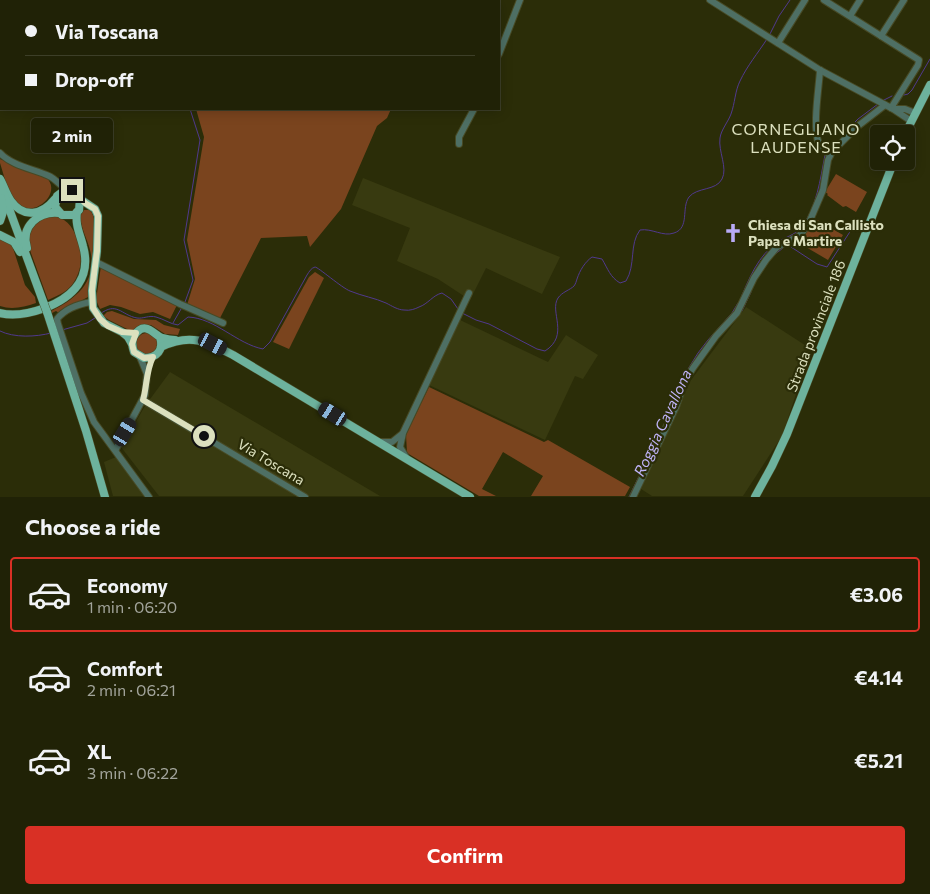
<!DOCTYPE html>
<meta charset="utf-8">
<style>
body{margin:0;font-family:Commissioner,sans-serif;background:#282a10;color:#f1f3f6;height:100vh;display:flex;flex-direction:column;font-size:19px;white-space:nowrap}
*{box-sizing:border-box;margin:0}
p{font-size:16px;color:#a2a49b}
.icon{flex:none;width:28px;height:28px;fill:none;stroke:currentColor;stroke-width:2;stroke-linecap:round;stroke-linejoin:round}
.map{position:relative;height:497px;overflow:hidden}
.details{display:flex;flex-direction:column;background:#202206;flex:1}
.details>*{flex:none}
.top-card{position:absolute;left:0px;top:0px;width:500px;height:110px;box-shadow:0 2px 12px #0003,0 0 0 1px #3d3f28;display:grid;align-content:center;height:110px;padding:0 25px;background:#202206}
.fabs{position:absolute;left:870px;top:125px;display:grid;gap:10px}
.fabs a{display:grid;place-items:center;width:45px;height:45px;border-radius:5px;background:#202206;box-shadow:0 2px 12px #0003,0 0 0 1px #3d3f28;font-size:25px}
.end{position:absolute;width:22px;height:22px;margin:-11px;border:6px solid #dce0be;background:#111;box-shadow:0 0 0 2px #111}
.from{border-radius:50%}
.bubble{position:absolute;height:35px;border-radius:5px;background:#202206;box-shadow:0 2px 12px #0003,0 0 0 1px #3d3f28;font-size:16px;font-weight:700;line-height:35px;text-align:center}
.car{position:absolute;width:15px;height:30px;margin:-15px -8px;border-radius:6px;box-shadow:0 0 4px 1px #0007;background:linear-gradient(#222 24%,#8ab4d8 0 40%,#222 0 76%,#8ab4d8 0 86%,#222 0)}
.top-card b{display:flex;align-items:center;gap:18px;height:48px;font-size:19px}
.top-card b+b{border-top:1px solid #3d3f28}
.top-card i{width:12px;height:12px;background:#f1f3f6}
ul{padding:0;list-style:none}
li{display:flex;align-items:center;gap:15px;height:75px;margin:0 10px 8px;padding:0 15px;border:2px solid transparent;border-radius:5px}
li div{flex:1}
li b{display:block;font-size:19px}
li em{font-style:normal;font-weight:700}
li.selected{border-color:#d93025}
li>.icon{width:45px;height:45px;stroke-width:1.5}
h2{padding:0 25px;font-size:22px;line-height:60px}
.button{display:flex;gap:10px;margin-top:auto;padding:10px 25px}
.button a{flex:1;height:58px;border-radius:5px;background:#d93025;color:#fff;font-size:20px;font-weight:700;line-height:58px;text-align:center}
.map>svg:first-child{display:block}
</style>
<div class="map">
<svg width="930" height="497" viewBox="0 0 930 497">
<rect width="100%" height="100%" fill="#2b2d08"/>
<g fill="#383a10">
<path d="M363,178L560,257L542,294L486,268L470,300L438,279L397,261L410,228L352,205Z"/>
<path d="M746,307L811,349L782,436L743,496H652L641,489L691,380Z"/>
<path d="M460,320L548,362L566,335L598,355L583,379L575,376L545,440L429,385Z"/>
<path d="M170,372L380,496H159L121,447L145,406Z"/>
<path d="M116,457L145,496H113L104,462Z"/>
</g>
<g fill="#7a441e">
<path d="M147,0H437L146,1Z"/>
<path d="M196,109H391L387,118L377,126L341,209L310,247L307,236L261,238L219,320L187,305L195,279L187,240L204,137Z"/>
<path d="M0,159L46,177C65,195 28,223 13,200C7,190 4,175 0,163Z"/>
<path d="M836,174L867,192L856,212L846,206L843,207L827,195L828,194L825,192Z"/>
<path d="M84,210H90C102,221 89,280 88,297L59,313L56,311L52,313L51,311C76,299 98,281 90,250C87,238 81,229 80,216Z"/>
<path d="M53,215C57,217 61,218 64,220C77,228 83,254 80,267C79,273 75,281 72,285C65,293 57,296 48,300L27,242L29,233L38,220Z"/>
<path d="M814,218L843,235L828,260L799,243Z"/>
<path d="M0,237L12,245L25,285L35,297L36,303C24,307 12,310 0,306Z"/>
<path d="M101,266L177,305L170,319L153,312L140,314L121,307L110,305L100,309L96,300Z"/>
<path d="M315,272L324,278L289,349L273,342L309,277Z"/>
<path d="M112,311L134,319L156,320L164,325L180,329L178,335L165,334L151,325H141L131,331L109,320L103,316L107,312Z"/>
<circle cx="147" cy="344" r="11"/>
<path d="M429,387L544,442L548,440L630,487L625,496H531L543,476L503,452L482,489L496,496H479L407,453L406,435Z"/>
</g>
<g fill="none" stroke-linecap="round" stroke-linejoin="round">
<g stroke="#50398d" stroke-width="1">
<path d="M129,0L131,1"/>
<path d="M93,1L95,0"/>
<path d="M769,36L779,16L790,0"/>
<path d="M904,95L908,94L912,90L930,59"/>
<path d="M884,100L892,96"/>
<path d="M0,111L2,109"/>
<path d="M843,134L858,119L878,104"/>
<path d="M788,245L817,264L827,267L857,221"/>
<path d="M774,255L783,248"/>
<path d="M740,300C749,279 758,255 778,242C785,237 795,235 801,228C817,207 820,180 825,155"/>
<path d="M185,302L193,280L184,240L200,140L190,109"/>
<path d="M742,311L751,292"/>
<path d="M462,313L476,320L489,324L537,349L545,351C570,335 549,312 558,298C562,292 570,290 574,286C576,283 576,282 577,279C580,270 585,262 592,257L602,259C608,269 610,277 620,283L626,281C636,265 629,244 640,230C652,228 663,237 674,233C690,228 681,208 689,197C697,187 716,191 722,179C728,168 718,151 720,138C721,130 728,122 731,114C735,103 735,91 740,81C747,66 758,53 767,39"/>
<path d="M100,314C117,301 121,315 137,318C143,319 149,315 156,317C164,319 170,324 178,325L188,317C215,318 237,344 263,349L270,342L307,275C309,272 311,268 315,267C318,267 342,288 350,291C362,296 375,298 386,303C392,306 398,310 404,310C410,311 415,309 419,307C428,304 433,295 442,293L451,299L458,309"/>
<path d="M173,323L181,309"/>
<path d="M62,330L87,323L95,318"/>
<path d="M0,331C14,338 36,337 51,333"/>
<path d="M679,390L680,382L698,353L708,340L732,313L738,303"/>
<path d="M629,497L671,410"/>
</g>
<g stroke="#474a25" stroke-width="8">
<g id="minor">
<path d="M40,0V1"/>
<path d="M710,0L820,70L893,109L911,121"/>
<path d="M824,0L919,60L918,65L891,108"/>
<path d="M850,16L860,0"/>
<path d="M881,36L904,0"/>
<path d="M778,43L805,0"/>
<path d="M499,54L520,0"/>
<path d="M820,70C819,88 812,128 819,144C822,149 826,152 830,155"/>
<path d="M0,83L1,81"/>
<path d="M894,109H905L915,113"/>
<path d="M459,144V137L474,109"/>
<path d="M0,153C12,166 34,169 49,176C57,180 61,187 68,190"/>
<path d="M96,262L180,304L223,323"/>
<path d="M91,302C79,304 65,309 57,319L58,324L81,393L94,422L149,497"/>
<path d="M143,400L305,497"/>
<path d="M381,442H392L402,434"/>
<path d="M116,449L145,395L147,374L140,357"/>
<path d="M406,457L400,447L403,433L469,293"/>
<path d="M633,497L676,407L685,381L693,368L716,336L737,313L754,278L766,260L777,247L799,236L808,225L823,190L828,160L832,152L858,126L885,105"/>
</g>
</g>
<g stroke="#474a25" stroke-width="9">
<g id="major">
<path d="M905,134L930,85"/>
<path d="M0,179C4,186 6,194 11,201C24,219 42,215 55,199"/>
<path d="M0,184L44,304"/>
<path d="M80,199L95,209L98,216L97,251L92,291L93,308L104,323L122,332L128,337L132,344"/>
<path d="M79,210L74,215H62L55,207L57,196L65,190L75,192L80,199L79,210"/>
<path d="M0,221L3,212L1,198"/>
<path d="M0,235L14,242L20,252"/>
<path d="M27,248C20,226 39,211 59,213"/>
<path d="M47,312L86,431L105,497"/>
<path d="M0,313C15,317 31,313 45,308C73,297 92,278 83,246C80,234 75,225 77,212"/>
<path d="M160,337C164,350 157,358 144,358L134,352C132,346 131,341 134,336C145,319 154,335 162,338C166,339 171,340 175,340"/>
<path d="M161,347C190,333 206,341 233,355L470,497"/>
<path d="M755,497L772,466L787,434L894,161"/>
</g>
</g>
<use href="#minor" stroke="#4e6f64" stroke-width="6"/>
<use href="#major" stroke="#6db29d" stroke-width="8"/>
<g stroke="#474a25" stroke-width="9" stroke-linecap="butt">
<path id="major-bridge" d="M44,304L47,312"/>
</g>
<use href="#major-bridge" stroke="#6db29d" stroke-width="8"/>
</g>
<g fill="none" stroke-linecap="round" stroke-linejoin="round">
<path stroke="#dce0be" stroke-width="6" d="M72,190L77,194L85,203L95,209L98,216L97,251L92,290L93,308L100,319L108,326L122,332L136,333L132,344L134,352L144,358L153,357C146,371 147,386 143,400L204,436"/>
</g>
<defs>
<g id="church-bare" transform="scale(1.5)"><path d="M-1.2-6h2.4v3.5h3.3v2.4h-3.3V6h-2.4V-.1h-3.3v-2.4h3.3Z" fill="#b9abf7" stroke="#2b2d08" stroke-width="2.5" paint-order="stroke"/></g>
</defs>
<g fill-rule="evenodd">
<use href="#church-bare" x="733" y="233"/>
</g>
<g text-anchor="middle" stroke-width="4.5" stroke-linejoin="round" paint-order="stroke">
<g font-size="14" font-weight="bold" fill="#dce0be" stroke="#2b2d08" text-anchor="start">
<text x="748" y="230">Chiesa di San Callisto<tspan x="748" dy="16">Papa e Martire</tspan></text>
</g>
<g font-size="14" fill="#dce0be" stroke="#2b2d08">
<text transform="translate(816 326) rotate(-69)" y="5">Strada provinciale 186</text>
<text transform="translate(271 462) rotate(31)" y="5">Via Toscana</text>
</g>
<g font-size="15" font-style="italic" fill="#c0b4f9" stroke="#2b2d08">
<text transform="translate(663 423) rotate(-65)" y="5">Roggia Cavallona</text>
</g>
<g font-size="16" letter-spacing="1" fill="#dce0be" stroke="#2b2d08">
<text x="796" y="135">CORNEGLIANO<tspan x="796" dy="18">LAUDENSE</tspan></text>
</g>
</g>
</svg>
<div class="fabs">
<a><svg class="icon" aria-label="locate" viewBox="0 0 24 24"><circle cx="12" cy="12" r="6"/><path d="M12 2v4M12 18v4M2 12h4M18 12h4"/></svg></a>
</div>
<i class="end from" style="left:204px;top:436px"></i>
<i class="end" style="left:72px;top:190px"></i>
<div class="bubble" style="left:31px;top:118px;width:82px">2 min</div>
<i class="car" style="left:213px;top:344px;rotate:117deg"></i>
<i class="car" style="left:333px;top:414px;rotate:301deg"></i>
<i class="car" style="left:125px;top:432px;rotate:31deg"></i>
<div class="top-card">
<b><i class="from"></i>Via Toscana</b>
<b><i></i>Drop-off</b>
</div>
</div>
<section class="details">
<h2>Choose a ride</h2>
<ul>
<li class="selected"><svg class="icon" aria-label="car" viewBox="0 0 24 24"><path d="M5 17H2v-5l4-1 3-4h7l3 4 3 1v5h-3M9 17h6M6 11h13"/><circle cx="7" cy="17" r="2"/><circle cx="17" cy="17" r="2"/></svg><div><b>Economy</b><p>1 min · 06:20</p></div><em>€3.06</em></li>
<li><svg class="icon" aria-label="car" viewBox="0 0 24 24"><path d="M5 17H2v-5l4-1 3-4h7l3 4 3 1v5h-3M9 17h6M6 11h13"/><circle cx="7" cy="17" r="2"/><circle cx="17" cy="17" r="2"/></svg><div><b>Comfort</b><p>2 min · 06:21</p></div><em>€4.14</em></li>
<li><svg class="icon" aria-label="car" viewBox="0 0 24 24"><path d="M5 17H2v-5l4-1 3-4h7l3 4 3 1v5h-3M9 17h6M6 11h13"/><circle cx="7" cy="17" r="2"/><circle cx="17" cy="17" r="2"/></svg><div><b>XL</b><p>3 min · 06:22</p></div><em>€5.21</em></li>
</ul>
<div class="button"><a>Confirm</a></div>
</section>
